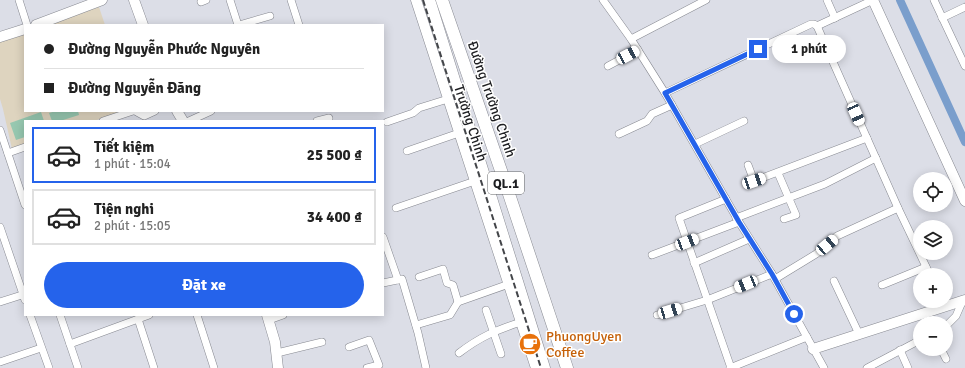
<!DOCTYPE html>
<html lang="vi">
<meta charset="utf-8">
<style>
body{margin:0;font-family:Signika,sans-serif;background:#f2f2f2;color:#222;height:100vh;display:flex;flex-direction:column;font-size:15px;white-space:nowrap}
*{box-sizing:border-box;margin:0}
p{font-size:13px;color:#767676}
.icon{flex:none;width:22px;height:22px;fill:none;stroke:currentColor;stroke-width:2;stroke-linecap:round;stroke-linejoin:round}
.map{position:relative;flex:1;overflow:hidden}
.side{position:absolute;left:24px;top:120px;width:360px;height:196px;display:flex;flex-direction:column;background:#fff;border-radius:0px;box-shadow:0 2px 10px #0003}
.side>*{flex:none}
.banner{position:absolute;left:24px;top:24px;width:360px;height:88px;border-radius:0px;box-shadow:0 2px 10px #0003;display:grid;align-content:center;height:88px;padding:0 20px;background:#fff}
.tools{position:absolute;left:913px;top:172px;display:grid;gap:8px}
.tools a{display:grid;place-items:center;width:40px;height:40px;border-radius:50%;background:#fff;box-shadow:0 2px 10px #0003;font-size:20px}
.end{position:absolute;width:18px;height:18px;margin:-9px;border:5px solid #2563eb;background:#fff;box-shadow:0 0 0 2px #fff}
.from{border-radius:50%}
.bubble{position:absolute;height:28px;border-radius:14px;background:#fff;box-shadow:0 2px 10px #0003;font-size:13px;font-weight:800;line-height:28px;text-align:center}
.car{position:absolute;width:12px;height:24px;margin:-12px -6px;border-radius:5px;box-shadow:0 0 3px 1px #0007;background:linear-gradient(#fff 24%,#345 0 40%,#fff 0 76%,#345 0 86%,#fff 0)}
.banner b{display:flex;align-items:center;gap:14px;height:38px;font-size:15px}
.banner b+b{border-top:1px solid #e0e0e0}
.banner i{width:10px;height:10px;background:#222}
ul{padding:7px 0 0;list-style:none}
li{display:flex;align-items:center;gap:12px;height:56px;margin:0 8px 6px;padding:0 12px;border:2px solid #e0e0e0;border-radius:0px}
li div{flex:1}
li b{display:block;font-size:15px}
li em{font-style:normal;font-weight:800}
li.on{border-color:#2563eb}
li>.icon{width:36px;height:36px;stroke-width:1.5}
.cta{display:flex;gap:8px;margin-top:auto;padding:8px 20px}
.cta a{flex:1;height:46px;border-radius:24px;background:#2563eb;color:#fff;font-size:16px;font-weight:800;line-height:46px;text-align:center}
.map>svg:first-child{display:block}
</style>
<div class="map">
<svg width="965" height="368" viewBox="0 0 965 368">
<rect width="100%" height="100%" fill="#dcdee7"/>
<g fill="#ded4bf">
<path d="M99,7L105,25H45Z"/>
<path d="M25,32V111H123L94,121H25V145L12,149L3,109L0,99V40Z"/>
</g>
<g fill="#97c8b0">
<path d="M56,111H78L79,115L60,121H52L49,113Z"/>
<path d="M41,112L44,121H25V137L16,140L10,123Z"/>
</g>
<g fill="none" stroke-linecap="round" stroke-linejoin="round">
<path stroke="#7a9ecc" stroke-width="8" d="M900,0L965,142"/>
<g stroke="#878991" stroke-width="8">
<g id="street">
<path d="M19,0L27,25"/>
<path d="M230,0L238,25"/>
<path d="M291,0L299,25"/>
<path d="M603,0L631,39L665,93L739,222L772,274L824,368"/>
<path d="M827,0L835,18"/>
<path d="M934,0L965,66"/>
<path d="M201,2L206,0"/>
<path d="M942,18L965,7"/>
<path d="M239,25L270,16"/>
<path d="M817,26L898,208L930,275"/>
<path d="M631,39L706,0"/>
<path d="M608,66L638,50"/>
<path d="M665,93L811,24H814L817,26L873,0"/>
<path d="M135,111L144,116L155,111"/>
<path d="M103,121L133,111"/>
<path d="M189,121L211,111"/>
<path d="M317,121L329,118"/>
<path d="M387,122L413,113L419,108L448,99"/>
<path d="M0,130L25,205"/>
<path d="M619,134L647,121L652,114L672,105"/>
<path d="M695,144L744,121"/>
<path d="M407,151L459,133"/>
<path d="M8,153L25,147"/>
<path d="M748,165L754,181L867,138"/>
<path d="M778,173L796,215L784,219"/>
<path d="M726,199L679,218L731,368"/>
<path d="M396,208L475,181"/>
<path d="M736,218L825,184L876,158"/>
<path d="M0,227L25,300"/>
<path d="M383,237L398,280"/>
<path d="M652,255L739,222"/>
<path d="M694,263L749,239"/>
<path d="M419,277L443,269L447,283L453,285L458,302"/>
<path d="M775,279L816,254L837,236L898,208"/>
<path d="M834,281L859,334"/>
<path d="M383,283L402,279L418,333L426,368"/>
<path d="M882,285L926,267"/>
<path d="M0,302L25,294"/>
<path d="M486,310L501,354"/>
<path d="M30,315L49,368"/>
<path d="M60,315L78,368"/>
<path d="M197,315L214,368"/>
<path d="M657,315L707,300L772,274"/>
<path d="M138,319L154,368"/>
<path d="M269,320L283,315"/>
<path d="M416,325L450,315L458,302L509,284"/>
<path d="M946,326L956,316L963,300"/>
<path d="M70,344L149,315"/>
<path d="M349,347L369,340L379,365L367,368"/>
<path d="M941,349L946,359"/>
<path d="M900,350L908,368"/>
<path d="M277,353L322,342"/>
<path d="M459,353C480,337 496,330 521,322"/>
<path d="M0,362L41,348"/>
<path d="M730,368L807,337"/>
<path d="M867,368L920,340"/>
</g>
</g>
<g stroke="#878991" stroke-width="11">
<g id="secondary">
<path d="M134,0L143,25"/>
<path d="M416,0L536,368"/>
<path d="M873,0L965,201"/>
<path d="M36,25L102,0"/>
<path d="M0,37L25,29"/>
<path d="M177,111L183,121"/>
<path d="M267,315L275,342L278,368"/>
<path d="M813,349L965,300"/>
</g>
</g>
<g stroke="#878991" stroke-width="13">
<g id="highway">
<path d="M429,0L544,368"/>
<path d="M442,0L507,188L567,368"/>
</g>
</g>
<use href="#street" stroke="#fff" stroke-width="7"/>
<use href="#secondary" stroke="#fff" stroke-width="10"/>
<use href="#highway" stroke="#fff" stroke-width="12"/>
<path stroke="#434549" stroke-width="2" stroke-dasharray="6 3" stroke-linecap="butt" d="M423,0L541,368"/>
</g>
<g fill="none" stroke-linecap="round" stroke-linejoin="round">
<path stroke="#2563eb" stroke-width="5" d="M758,49L665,93L739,222L772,274L794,314"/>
</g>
<defs>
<g id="cafe-disc" transform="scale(1.15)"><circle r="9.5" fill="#e8710a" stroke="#fff"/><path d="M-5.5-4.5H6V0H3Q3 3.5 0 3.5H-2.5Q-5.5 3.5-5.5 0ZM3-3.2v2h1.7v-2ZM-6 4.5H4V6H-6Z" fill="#fff"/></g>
</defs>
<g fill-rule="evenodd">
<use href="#cafe-disc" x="530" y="344"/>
</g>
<g text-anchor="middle" stroke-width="3" stroke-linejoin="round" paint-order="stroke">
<rect fill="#fff" stroke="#616264" stroke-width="1" x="488" y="172" width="36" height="22" rx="3"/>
<g font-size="13" font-weight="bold" fill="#1d1e21">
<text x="506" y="188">QL.1</text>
</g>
<g font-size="14" fill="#1d1e21" stroke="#fff">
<text transform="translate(492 99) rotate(71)" y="5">Đường Trường Chinh</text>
<text transform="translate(471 123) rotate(72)" y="5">Trường Chinh</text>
</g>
<g font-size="14" fill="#c56008" stroke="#fff" text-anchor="start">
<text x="546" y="341">PhuongUyen<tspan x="546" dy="16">Coffee</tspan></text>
</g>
</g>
</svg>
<div class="tools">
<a><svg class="icon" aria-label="locate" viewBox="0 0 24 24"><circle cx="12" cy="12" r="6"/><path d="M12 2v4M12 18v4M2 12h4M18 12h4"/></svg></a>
<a><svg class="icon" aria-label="layers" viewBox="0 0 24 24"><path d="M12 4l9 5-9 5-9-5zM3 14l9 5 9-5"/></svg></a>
<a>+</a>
<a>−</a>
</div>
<i class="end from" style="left:794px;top:314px"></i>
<i class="end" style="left:758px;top:49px"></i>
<div class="bubble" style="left:772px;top:35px;width:74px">1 phút</div>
<i class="car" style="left:628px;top:55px;rotate:62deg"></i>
<i class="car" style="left:856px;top:114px;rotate:156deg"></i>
<i class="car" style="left:754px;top:181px;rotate:71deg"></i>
<i class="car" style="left:687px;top:242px;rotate:69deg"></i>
<i class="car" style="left:827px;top:245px;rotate:50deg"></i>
<i class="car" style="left:746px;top:284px;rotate:248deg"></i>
<i class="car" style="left:670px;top:311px;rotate:73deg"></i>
<div class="banner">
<b><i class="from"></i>Đường Nguyễn Phước Nguyên</b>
<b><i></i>Đường Nguyễn Đăng</b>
</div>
<section class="side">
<ul>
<li class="on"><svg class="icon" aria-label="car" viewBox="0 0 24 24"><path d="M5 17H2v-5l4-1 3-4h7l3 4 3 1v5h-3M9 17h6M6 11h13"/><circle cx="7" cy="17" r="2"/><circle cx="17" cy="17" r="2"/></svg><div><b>Tiết kiệm</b><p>1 phút · 15:04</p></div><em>25 500 ₫</em></li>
<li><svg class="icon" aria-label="car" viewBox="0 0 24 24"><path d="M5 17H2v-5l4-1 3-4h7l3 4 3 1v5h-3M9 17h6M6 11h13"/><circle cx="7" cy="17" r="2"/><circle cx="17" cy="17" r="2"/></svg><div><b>Tiện nghi</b><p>2 phút · 15:05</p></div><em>34 400 ₫</em></li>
</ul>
<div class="cta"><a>Đặt xe</a></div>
</section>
</div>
